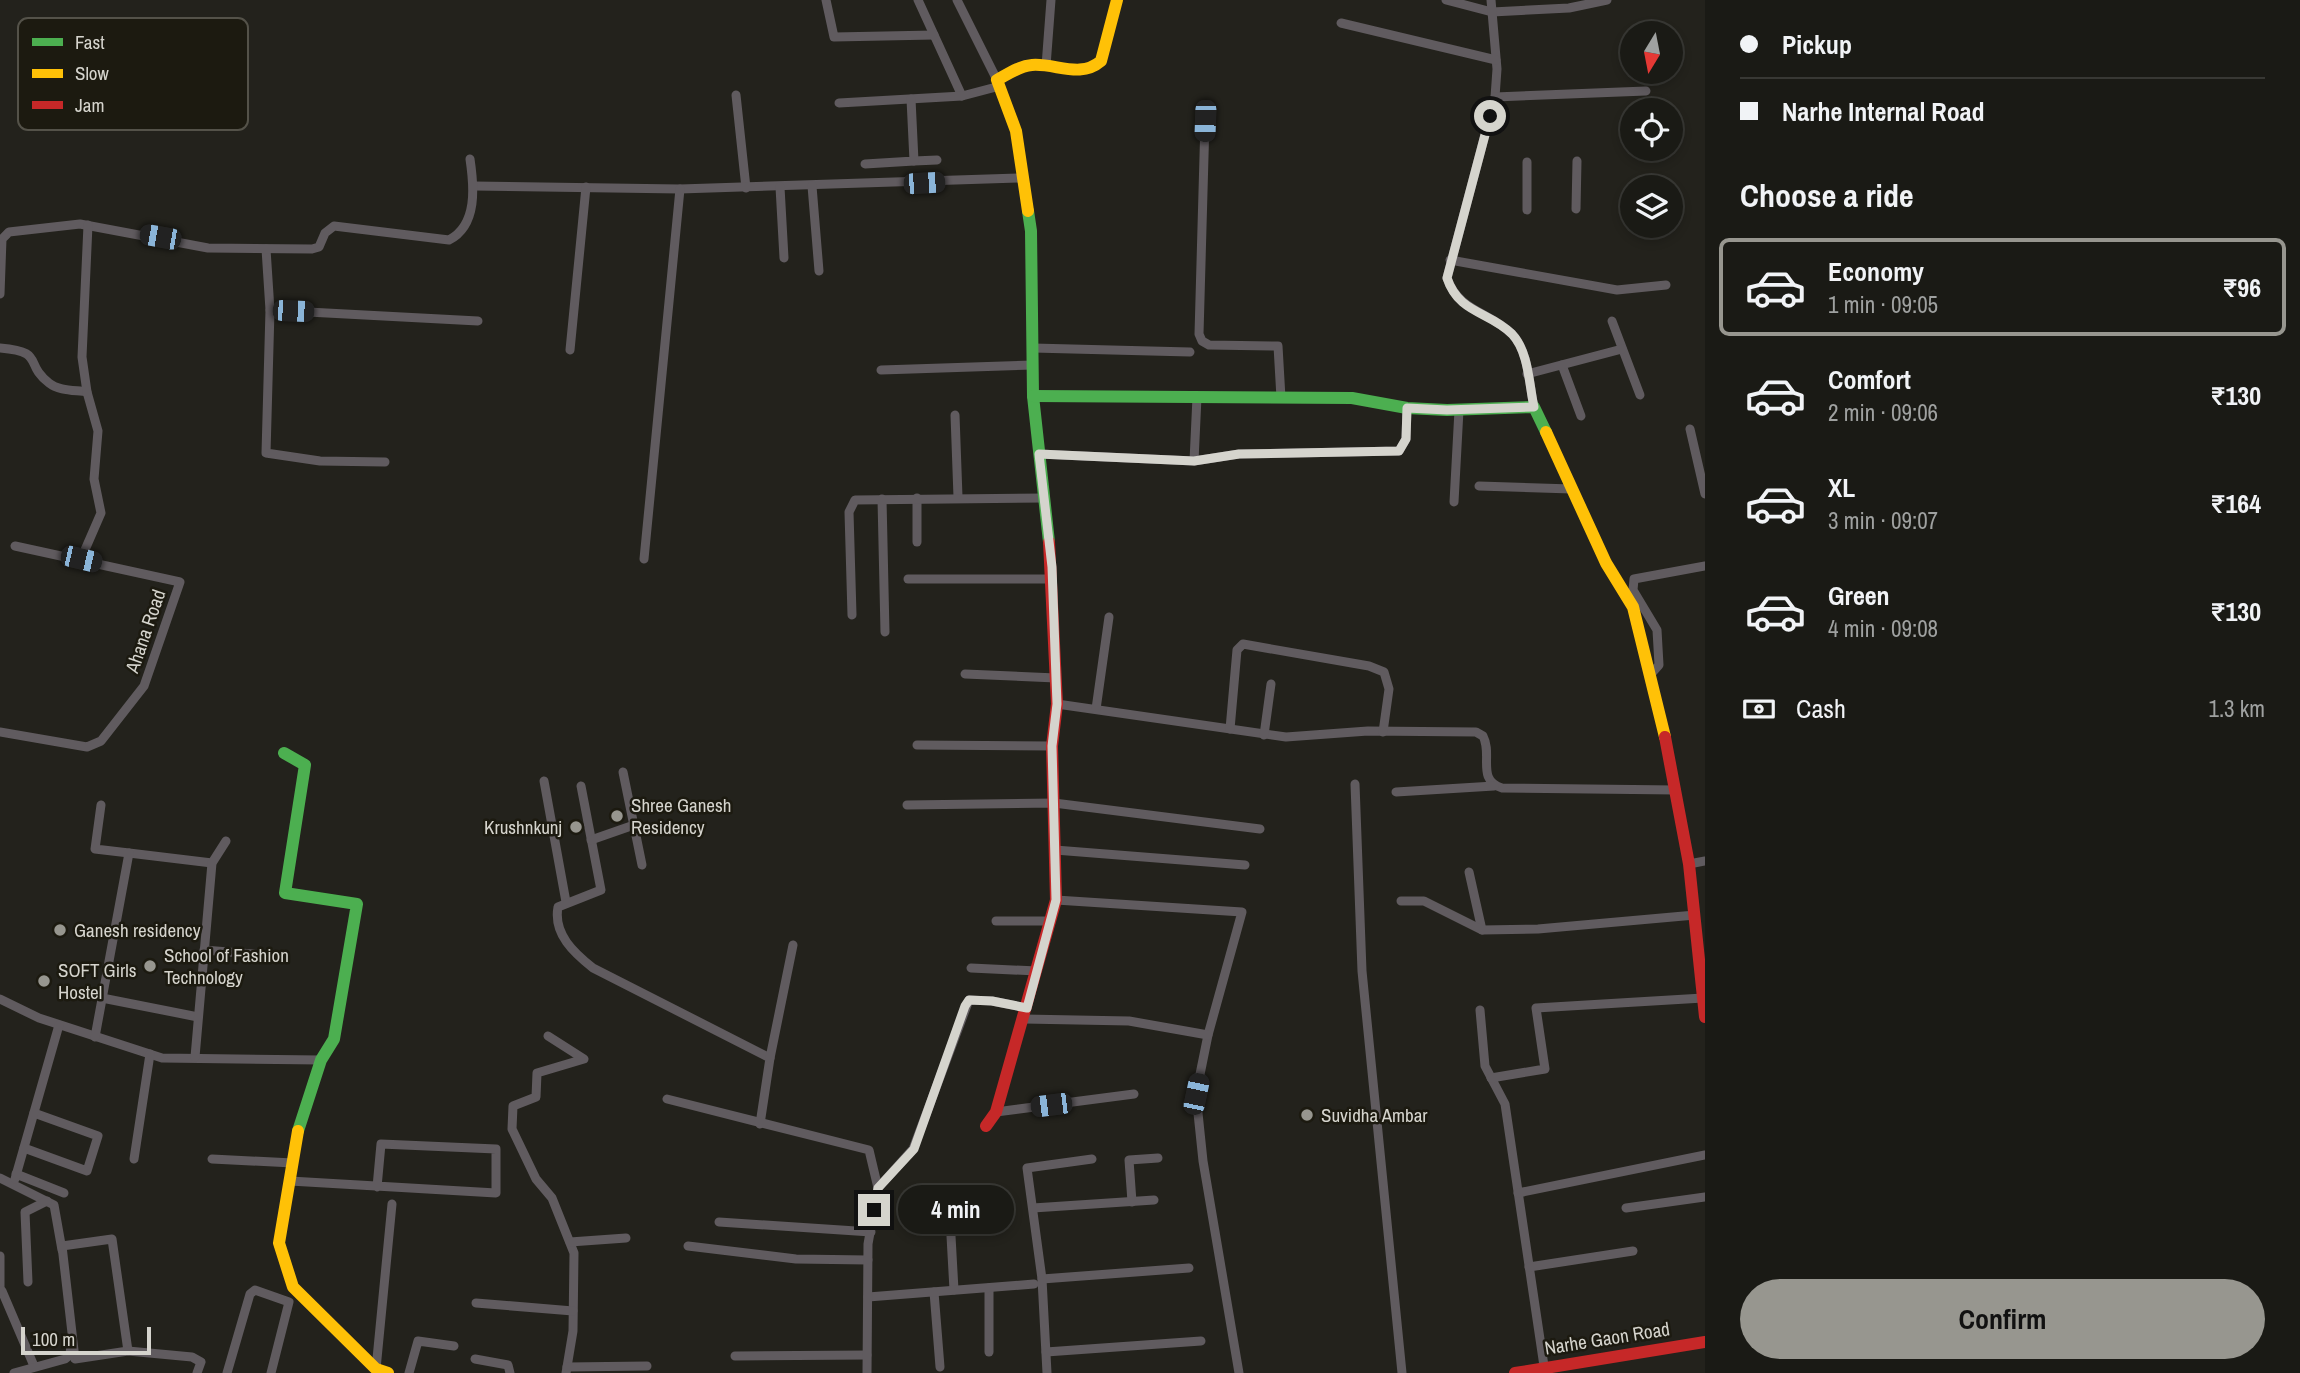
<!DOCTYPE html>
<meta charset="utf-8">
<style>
body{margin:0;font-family:"Archivo Narrow",sans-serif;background:#23231e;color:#f1f3f6;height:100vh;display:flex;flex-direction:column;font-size:26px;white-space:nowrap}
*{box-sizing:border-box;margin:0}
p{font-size:23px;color:#9fa1a0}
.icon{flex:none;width:38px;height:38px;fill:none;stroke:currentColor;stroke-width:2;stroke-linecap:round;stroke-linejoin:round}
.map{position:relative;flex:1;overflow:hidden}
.drawer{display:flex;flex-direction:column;background:#1a1a15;width:595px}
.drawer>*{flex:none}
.guide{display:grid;align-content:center;height:154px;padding:0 35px;background:#1a1a15}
.needle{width:46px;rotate:190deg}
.buttons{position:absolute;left:1620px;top:21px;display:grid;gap:14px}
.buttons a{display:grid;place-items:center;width:63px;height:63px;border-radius:50%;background:#1a1a15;box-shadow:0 4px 10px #0003,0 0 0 2px #383834;font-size:35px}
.scale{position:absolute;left:21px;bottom:18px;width:130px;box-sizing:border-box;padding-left:7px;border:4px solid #d5d4cd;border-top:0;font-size:19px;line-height:24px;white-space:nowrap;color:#d5d4cd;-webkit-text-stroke:5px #1c1a10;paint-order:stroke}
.end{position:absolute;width:32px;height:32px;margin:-16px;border:9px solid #d5d4cd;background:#111;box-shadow:0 0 0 4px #111}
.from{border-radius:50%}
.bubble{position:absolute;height:49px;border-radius:24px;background:#1a1a15;box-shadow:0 4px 10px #0003,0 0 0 2px #383834;font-size:23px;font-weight:700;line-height:49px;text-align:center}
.car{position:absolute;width:21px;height:42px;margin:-21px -10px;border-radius:9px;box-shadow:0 0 5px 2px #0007;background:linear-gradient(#222 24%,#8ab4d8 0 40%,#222 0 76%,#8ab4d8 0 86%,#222 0)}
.guide b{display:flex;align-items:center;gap:24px;height:66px;font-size:26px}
.guide b+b{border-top:2px solid #383834}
.guide i{width:18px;height:18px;background:#f1f3f6}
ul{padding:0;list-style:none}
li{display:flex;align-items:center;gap:21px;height:98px;margin:0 14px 10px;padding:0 21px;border:4px solid transparent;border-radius:10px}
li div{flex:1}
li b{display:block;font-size:26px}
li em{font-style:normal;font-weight:700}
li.active{border-color:#97968f}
li>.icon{width:63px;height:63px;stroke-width:1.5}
h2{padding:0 35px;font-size:32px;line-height:84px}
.pay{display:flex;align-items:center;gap:18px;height:77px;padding:0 35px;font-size:26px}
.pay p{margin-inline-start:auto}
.action{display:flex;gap:14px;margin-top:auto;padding:14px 35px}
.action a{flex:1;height:80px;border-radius:42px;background:#97968f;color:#111;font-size:28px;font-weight:700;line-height:80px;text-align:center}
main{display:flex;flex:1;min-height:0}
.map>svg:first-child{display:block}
</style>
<main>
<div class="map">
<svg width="1705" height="1373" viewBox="0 0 1705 1373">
<rect width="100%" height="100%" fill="#23221c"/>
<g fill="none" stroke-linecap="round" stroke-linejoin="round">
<g stroke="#605b5f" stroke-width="9">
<path d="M826,0L834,37L934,35"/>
<path d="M918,0L962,96"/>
<path d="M957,0L997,80"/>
<path d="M1446,0L1492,12L1569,8L1607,0"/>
<path d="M1491,0L1497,69L1495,97L1447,278C1458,311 1490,312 1512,334C1529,352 1529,384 1534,407"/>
<path d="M1341,23L1496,60"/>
<path d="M1046,66L1051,0"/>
<path d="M736,95L746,188"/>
<path d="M1495,97L1646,91"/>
<path d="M839,103L962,96L1000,86"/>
<path d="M1205,121L1199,334L1202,341L1209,345L1278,346L1281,398"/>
<path d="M914,161L937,160"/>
<path d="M865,164L914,161L911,99"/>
<path d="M474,186L680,189L1021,178"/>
<path d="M812,186L819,271"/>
<path d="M780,187L784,258"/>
<path d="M1576,209L1577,161"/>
<path d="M1527,210V162"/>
<path d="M266,249L270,310L266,453L320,461L385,462"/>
<path d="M1450,260L1617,290L1666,285"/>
<path d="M0,294L2,239L9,232L80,224L208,248L312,249L319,247L325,233L334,226L449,240C478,225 474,186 470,159"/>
<path d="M270,310L478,321"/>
<path d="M1612,321L1640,395"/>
<path d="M0,348C46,352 23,363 49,383C59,391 75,390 87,392"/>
<path d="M1033,348L1190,352"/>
<path d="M570,350L586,187"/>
<path d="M1562,365L1581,416"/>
<path d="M881,370L1033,365"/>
<path d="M1527,374L1622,349"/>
<path d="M955,415L958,497"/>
<path d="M1690,429L1705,494"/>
<path d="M1039,454L1194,461L1239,454L1399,451L1406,439L1407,408"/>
<path d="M1194,461L1197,397"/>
<path d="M1479,486L1572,489"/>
<path d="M917,498V542"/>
<path d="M882,499L885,632"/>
<path d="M1454,502L1459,410"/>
<path d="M81,559L101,513L94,479L98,431L87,392L82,357L88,225"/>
<path d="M644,559L680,189"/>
<path d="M908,579H1052"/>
<path d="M852,615L849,512L855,500L1045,498"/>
<path d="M965,674L1056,678"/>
<path d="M1651,674L1659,665L1657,630L1633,590L1634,579L1705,566"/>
<path d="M1057,704L1286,737L1368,731L1476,732L1483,736C1493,755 1476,780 1502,788L1676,790"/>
<path d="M1096,709L1109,617"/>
<path d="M1230,729L1237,650L1243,644L1369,666L1384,672L1389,689L1383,732"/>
<path d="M0,732L87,747L101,741L144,686L180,582L15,546"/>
<path d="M1264,735L1271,684"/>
<path d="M917,745L1052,746"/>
<path d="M623,772L642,865"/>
<path d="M544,781L566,902"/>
<path d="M1355,784L1362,971L1402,1373"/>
<path d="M581,786L601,890L558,907C553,934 574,953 593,968L770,1058L760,1124"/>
<path d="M1396,792L1494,786"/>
<path d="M907,805L1054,803L1260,829"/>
<path d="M591,840L634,825"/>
<path d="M1055,850L1245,865"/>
<path d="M129,853L212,863"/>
<path d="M1689,864L1705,861"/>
<path d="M1469,872L1482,930"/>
<path d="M1056,900L1242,912L1208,1035L1196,1094L1203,1161L1239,1373"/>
<path d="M1401,901H1424L1482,930L1538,929L1695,915"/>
<path d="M996,921H1050"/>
<path d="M204,950L276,956"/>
<path d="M971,968L1037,971"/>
<path d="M102,998L198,1017"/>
<path d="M0,999L39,1018L162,1058L321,1060"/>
<path d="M1480,1010L1485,1066L1505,1104L1544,1366"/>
<path d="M1024,1019L1129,1021L1208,1035"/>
<path d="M548,1036L584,1059L537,1073L536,1097L513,1106L512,1129L536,1179L552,1198L574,1253L573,1331L566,1373"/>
<path d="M95,1037L129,853L95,849L101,805"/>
<path d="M195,1057L212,863L226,841"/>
<path d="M770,1058L793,945"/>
<path d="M1491,1078L1545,1069L1536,1008L1703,998"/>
<path d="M667,1099L869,1150L878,1188"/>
<path d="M996,1112L1134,1094"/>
<path d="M24,1148L87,1171L98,1136L34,1113"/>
<path d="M134,1159L150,1054"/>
<path d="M212,1159L293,1163"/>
<path d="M16,1174L64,1193"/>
<path d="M0,1178L54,1205L62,1250"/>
<path d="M15,1179L59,1025"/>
<path d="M290,1181L496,1193V1149L381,1144L377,1187"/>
<path d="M1518,1193L1705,1155"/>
<path d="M1132,1202L1129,1160L1158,1158"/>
<path d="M1033,1208L1154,1200"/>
<path d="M1626,1208L1705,1197"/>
<path d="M719,1222L871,1232"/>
<path d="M951,1236L954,1290"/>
<path d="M112,1239L128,1351L75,1359L62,1246Z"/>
<path d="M570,1242L626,1238"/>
<path d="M688,1246L796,1259L868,1260"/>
<path d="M0,1256V1291"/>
<path d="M1529,1267L1633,1251"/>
<path d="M1042,1279L1189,1268"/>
<path d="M28,1282L25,1212L47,1201"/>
<path d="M989,1288V1352"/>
<path d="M2,1291L34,1366"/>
<path d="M934,1292L940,1367"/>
<path d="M868,1297L1034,1284"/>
<path d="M476,1303L573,1311"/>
<path d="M128,1351L192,1357L201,1362L197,1373"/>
<path d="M1046,1352L1201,1341"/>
<path d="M735,1356L867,1355"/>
<path d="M475,1359L508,1365L510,1373"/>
<path d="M567,1367L647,1366"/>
<path d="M376,1369L392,1204"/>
<path d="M14,1373L65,1359L70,1355L71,1344"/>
<path d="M227,1373L250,1294L255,1290L289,1302L271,1373"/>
<path d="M409,1373L418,1341L454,1346"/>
<path d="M867,1373L868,1244L878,1188L913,1149L969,1000L992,1001L1027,1008"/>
<path d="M1047,1373L1042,1279L1027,1168L1092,1159"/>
</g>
<g stroke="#4caf50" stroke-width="12">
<path d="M1028,211L1031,231L1033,396L1049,542"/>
<path d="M1033,396L1352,398L1407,408L1447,410L1534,407L1546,432"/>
<path d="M284,753L305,765L285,893L357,904L334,1039L321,1060L298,1131"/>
</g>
<g stroke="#ffc107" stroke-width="12">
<path d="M1028,211L1016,131L997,80C1008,74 1019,66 1032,65C1056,63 1080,79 1101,61L1117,0"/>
<path d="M1546,432L1606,563L1633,607L1665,737"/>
<path d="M298,1131L279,1243L293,1287L376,1369L388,1373"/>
</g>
<g stroke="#c62828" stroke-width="12">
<path d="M1665,737L1689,864L1705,1017"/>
<path d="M986,1126L996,1112L1056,900L1052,746L1057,704L1049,542"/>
<path d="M1515,1373L1705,1342"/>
</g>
</g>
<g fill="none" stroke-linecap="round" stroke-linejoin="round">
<path stroke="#d5d4cd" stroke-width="9" d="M874,1210L878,1188L914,1149L965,1006L969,1000L992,1001L1027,1008L1056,900L1052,746L1057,704L1056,678L1052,567L1039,454L1194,461L1239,454L1399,451L1406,439L1407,408L1447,410L1534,407C1529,385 1529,352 1512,334C1489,311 1459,314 1447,278L1490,116"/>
</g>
<g fill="#97968f" stroke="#1c1a10" stroke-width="2.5">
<circle cx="617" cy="816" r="7"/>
<circle cx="576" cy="827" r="7"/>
<circle cx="60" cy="930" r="7"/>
<circle cx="150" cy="966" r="7"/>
<circle cx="44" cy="981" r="7"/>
<circle cx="1307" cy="1115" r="7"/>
</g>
<g text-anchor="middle" stroke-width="5" stroke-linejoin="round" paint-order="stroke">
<g font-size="19" fill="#d5d4cd" stroke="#1c1a10">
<text transform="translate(145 631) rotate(-71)" y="7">Ahana Road</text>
<text transform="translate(1607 1338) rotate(-9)" y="7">Narhe Gaon Road</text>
</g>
<g font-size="19" fill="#d5d4cd" stroke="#1c1a10" text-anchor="start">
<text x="631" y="812">Shree Ganesh<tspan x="631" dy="22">Residency</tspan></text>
<text x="562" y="834" text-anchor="end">Krushnkunj</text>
<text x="74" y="937">Ganesh residency</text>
<text x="164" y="962">School of Fashion<tspan x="164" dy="22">Technology</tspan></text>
<text x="58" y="977">SOFT Girls<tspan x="58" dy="22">Hostel</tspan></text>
<text x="1321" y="1122">Suvidha Ambar</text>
</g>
</g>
<rect x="18" y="18" width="230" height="112" rx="10" fill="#1c1a10" stroke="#545249" stroke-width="2"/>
<rect x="32" y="38" width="31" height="8" fill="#4caf50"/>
<rect x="32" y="69" width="31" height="9" fill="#ffc107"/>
<rect x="32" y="101" width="31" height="8" fill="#c62828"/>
<g font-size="19" fill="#d5d4cd">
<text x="75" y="49">Fast</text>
<text x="75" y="80">Slow</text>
<text x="75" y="112">Jam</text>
</g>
</svg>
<div class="buttons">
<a><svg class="needle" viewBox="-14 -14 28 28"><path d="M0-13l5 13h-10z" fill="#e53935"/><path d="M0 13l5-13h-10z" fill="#9fa1a0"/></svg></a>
<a><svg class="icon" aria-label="locate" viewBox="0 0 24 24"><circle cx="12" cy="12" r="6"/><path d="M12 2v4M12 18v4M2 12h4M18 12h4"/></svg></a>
<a><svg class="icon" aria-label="layers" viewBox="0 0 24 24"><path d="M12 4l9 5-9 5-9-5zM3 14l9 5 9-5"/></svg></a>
</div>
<div class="scale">100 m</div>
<i class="end from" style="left:1490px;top:116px"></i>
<i class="end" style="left:874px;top:1210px"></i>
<div class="bubble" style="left:898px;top:1185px;width:116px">4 min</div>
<i class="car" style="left:1205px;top:121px;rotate:182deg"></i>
<i class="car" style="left:924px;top:183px;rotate:87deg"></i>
<i class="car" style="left:160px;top:237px;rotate:280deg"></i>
<i class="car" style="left:293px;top:311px;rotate:92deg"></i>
<i class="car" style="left:81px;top:559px;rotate:103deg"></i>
<i class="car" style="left:1196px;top:1094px;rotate:12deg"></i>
<i class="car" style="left:1051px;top:1105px;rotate:263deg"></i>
</div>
<section class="drawer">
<div class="guide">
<b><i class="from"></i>Pickup</b>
<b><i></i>Narhe Internal Road</b>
</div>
<h2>Choose a ride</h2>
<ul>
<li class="active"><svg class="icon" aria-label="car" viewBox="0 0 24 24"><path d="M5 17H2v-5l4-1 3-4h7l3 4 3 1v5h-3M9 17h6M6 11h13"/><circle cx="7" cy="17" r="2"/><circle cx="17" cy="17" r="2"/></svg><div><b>Economy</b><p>1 min · 09:05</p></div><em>₹96</em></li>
<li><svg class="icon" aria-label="car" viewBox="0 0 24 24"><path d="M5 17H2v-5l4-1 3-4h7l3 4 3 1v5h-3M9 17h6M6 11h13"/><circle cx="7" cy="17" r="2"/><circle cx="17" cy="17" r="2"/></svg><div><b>Comfort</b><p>2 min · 09:06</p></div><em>₹130</em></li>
<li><svg class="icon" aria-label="car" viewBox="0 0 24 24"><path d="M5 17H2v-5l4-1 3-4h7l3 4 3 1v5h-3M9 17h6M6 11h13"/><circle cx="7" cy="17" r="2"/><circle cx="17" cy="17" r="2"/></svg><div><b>XL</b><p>3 min · 09:07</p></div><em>₹164</em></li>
<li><svg class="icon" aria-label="car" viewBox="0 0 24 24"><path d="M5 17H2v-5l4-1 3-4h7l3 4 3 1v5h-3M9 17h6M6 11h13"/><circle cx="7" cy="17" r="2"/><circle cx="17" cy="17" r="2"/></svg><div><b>Green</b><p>4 min · 09:08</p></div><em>₹130</em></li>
</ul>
<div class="pay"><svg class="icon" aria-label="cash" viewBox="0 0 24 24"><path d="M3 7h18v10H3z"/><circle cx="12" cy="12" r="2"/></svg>Cash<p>1.3 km</p></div>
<div class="action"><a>Confirm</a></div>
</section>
</main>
